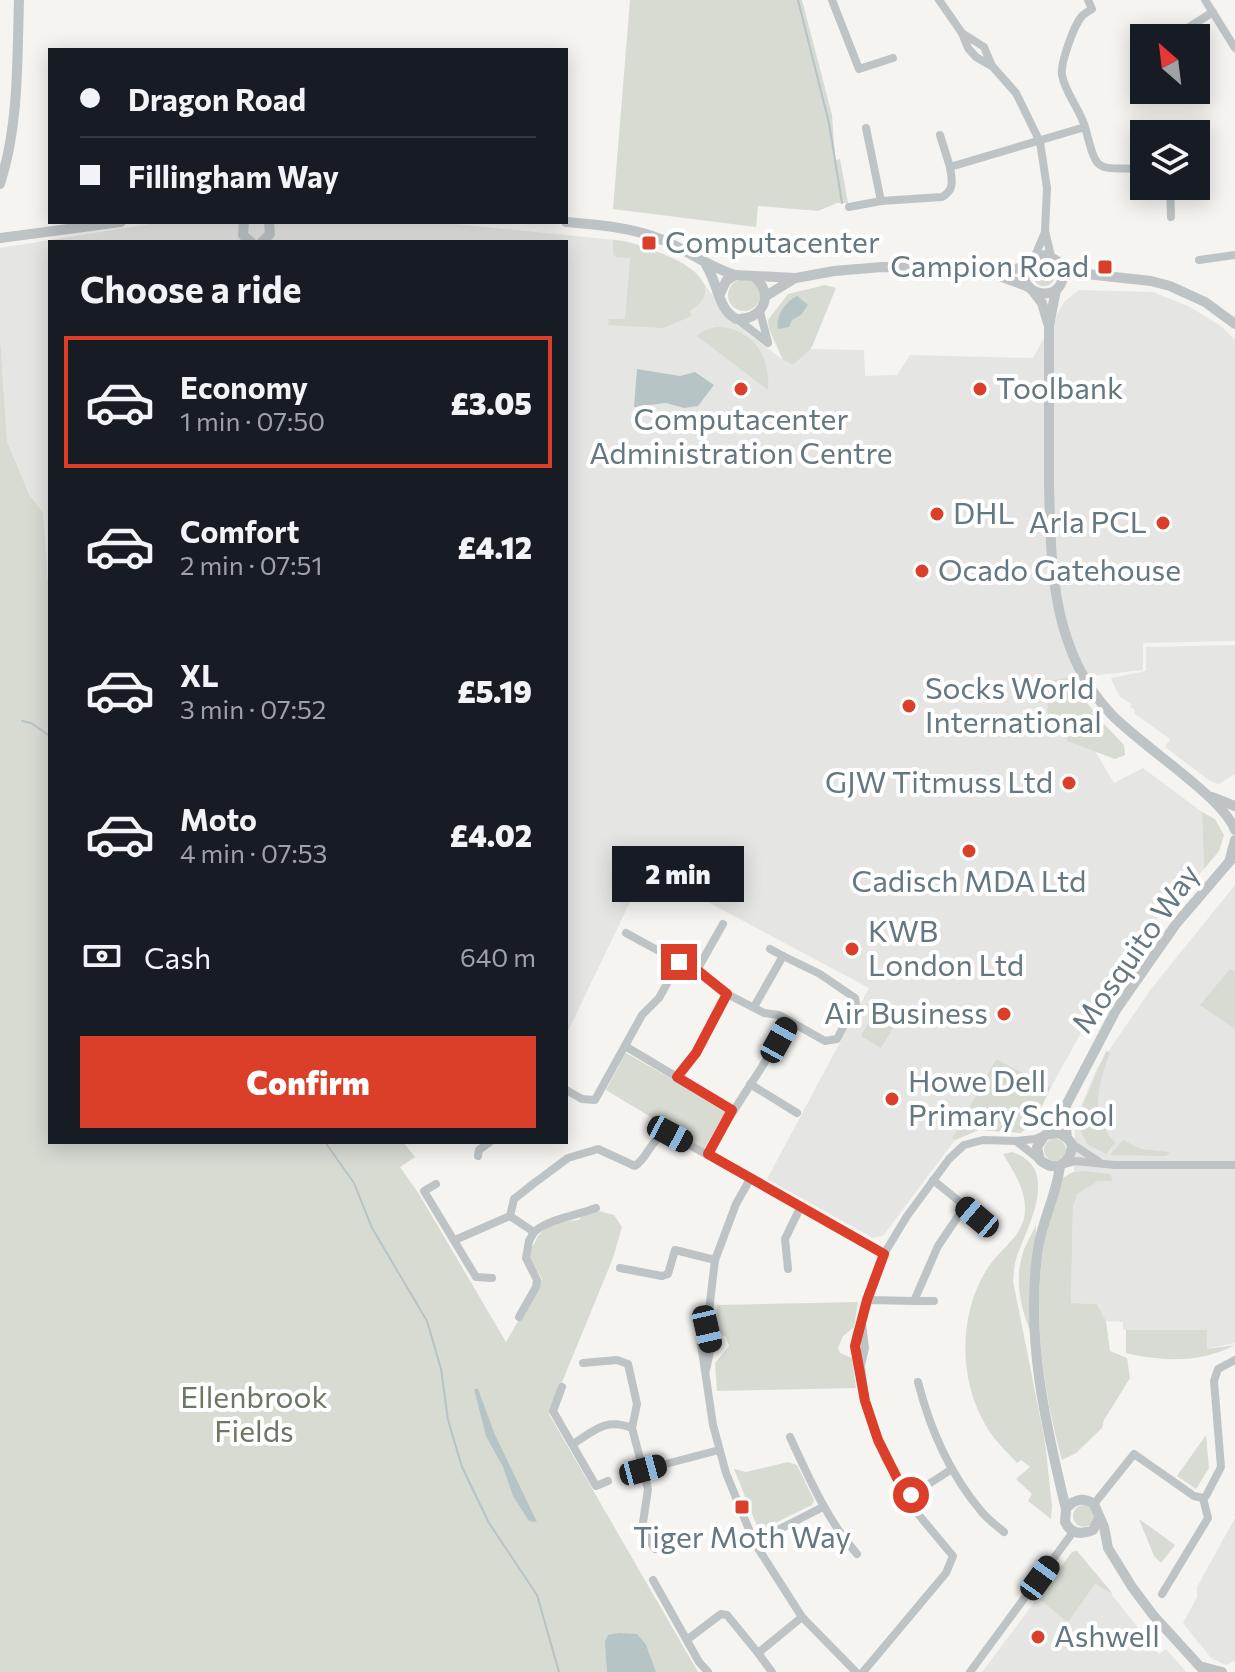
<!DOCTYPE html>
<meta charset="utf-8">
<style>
body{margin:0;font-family:Commissioner,sans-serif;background:#20242c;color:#f1f3f6;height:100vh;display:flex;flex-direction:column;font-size:30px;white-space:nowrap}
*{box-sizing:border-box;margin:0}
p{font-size:26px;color:#9ea1a6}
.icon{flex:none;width:44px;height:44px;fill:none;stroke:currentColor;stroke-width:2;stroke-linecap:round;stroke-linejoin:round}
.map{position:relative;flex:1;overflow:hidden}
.details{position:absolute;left:48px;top:240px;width:520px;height:904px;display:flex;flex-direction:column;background:#171b24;border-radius:0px;box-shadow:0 4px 20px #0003}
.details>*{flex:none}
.top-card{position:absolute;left:48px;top:48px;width:520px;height:176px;border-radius:0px;box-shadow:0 4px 20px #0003;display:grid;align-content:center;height:176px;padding:0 32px;background:#171b24}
.needle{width:52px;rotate:332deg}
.controls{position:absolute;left:1130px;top:24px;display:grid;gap:16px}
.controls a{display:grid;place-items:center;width:80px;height:80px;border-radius:0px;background:#171b24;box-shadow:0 4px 20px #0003;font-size:40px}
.end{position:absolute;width:36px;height:36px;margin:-18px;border:10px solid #db3f2a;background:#fff;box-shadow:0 0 0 4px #fff}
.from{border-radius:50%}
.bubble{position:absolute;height:56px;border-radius:0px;background:#171b24;box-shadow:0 4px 20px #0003;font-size:26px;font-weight:800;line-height:56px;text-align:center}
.car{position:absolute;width:24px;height:48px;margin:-24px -12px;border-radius:10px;box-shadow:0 0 6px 2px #0007;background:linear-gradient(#222 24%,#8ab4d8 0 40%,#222 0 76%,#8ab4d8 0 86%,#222 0)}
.top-card b{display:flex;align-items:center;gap:28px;height:76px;font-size:30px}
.top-card b+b{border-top:2px solid #363941}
.top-card i{width:20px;height:20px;background:#f1f3f6}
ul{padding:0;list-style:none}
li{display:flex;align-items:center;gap:24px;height:132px;margin:0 16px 12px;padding:0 16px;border:4px solid transparent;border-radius:0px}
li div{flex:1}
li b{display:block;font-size:30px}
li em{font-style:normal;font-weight:800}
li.current{border-color:#db3f2a}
li>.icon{width:72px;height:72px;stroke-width:1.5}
h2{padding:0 32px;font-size:36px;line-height:96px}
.pay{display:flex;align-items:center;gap:20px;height:88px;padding:0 32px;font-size:30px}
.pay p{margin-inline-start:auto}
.primary-button{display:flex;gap:16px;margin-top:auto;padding:16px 32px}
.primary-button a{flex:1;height:92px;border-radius:0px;background:#db3f2a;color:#fff;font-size:32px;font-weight:800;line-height:92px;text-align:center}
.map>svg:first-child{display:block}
</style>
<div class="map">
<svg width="1235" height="1672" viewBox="0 0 1235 1672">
<rect width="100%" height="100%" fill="#f5f4f1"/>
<g fill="#e5e6e4">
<path d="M163,222H435L626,241L649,248L696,273L732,321L783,360L793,365L811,349L864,350L865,376L897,375L910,355L1033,358L1064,302L1079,290L1153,292L1190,307L1221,326L1235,340V641L1143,643V670L1047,681L1048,726L1065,727L1067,741L1095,751L1114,783L1143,768L1202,812L1204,869L1173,906H1167L1155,922L1106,988L1051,1087L996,1059L952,1138L955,1140L883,1236L873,1238L767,1179L869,988L646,869L566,1035V242H50V585L30,495L7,441L0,336V248Z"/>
<path d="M1235,645V774L1219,784L1210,781L1165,747L1170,739L1134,713L1135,710L1130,707L1131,704L1119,696L1111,678L1146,671V647Z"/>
<path d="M1235,885V1343L1207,1349H1126V1330H1123V1322L1106,1321L1097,1304L1071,1303L1075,1120L1097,1068L1151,989Z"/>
<path d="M1235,1518V1661L1226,1665L1211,1658L1183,1623L1197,1597V1587Z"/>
<path d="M1077,1551L1159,1654L1166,1649L1186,1672H982L1072,1552Z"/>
</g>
<g fill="#d7dbd2">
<path d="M630,0H802L832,115L835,155L836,160L840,159L848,203H837L818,211L758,206L756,227L613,209Z"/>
<path d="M613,240C640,242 744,276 690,311L692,316L663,328L608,325L609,319H625L630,258L616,257L613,254Z"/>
<circle cx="1044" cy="275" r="11"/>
<circle cx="744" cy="295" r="16"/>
<path d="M825,285L836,288L811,349L793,365L783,360L769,329L768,320L788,294Z"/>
<path d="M716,327C752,327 771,356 768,390L697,336L703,331Z"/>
<path d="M0,336L7,441L30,496L43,513L48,582L50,585V1142H403L415,1157L400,1167L419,1194L506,1342L542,1279L528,1255L538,1236L546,1228L557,1222L579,1220L581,1217L599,1211L614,1215L622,1227L613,1258L549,1414L698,1672H0Z"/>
<path d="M1068,678L1102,722L1124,745L1125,755L1115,759L1067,741L1065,727H1048L1047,681Z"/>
<path d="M1202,812L1215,819L1224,835L1219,851L1204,869Z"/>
<path d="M1230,969L1235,972V1029L1200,1005Z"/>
<path d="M878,1007L899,1018L881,1048L861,1036Z"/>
<path d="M1106,1051L1110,1053C1097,1087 1090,1114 1115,1143L1106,1154L1087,1144L1076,1121Z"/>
<path d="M626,1053L726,1110L704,1149L606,1090Z"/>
<path d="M996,1059L1051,1087L1036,1119L1021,1133L979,1130L955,1140L952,1138Z"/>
<circle cx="1055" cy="1150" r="11"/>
<path d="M1123,1140L1141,1149L1170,1152L1166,1156L1110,1155Z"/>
<path d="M1012,1152C1061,1167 1028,1226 1017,1256C1014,1264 1014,1273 1013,1281L1045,1442L1052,1506L1051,1519L1028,1501L1032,1494L1016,1479L1030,1467L1021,1460L1017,1463C1009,1454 999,1445 992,1435C958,1387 956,1315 989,1266C1002,1247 1024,1235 1025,1211C1026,1189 1013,1171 1003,1154Z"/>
<path d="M1085,1171L1110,1174L1113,1181H1098L1077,1194L1073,1206L1071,1303L1097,1304L1106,1321L1110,1351L1127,1358L1130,1378L1104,1420L1102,1428L1076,1453L1062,1460C1042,1388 1031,1307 1046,1233C1049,1215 1056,1197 1061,1179L1073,1172Z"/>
<path d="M1036,1225L1032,1335C1022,1313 1015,1284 1021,1260C1023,1248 1031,1236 1036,1225Z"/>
<path d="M858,1302L854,1327L843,1336L838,1348L840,1353L852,1358L856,1388L717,1391L715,1363L729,1346L726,1337L716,1332L717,1305Z"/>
<path d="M1126,1330H1207V1349L1235,1345C1201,1363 1163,1362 1126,1353Z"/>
<path d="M1206,1435L1209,1468L1196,1489L1177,1476Z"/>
<path d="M788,1462L797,1465L814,1500L812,1505L759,1531L734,1469L746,1472Z"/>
<circle cx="1084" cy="1516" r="11"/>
<path d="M1139,1519L1175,1545L1161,1563L1154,1556Z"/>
<path d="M1077,1551L1113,1594L1095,1584L1068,1622L1038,1598L1072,1552Z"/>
</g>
<g fill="#b6c4c6">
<path d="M797,296L808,305L801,315L792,320L789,327L778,329C776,315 785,302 797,296Z"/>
<path d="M637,369L680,376L695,372L714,385L698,406L684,408L666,403L634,407Z"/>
<path d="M474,1389H478L495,1435L537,1522L529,1521L513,1496L503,1467L486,1436Z"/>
<path d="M619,1633L637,1634L646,1645L656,1672H607L605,1641L608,1635Z"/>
</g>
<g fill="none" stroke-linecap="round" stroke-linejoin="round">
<g stroke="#b6c4c6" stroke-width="2">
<path d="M798,0L829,123L842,203"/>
<path d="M22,721L31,723L50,736"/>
<path d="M325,1142L354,1183L372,1228L427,1321L441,1369L448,1420L462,1467L489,1523L537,1595L559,1672"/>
</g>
<g stroke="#bec3c5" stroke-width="8">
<path d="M832,0L859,69L893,58"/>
<path d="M939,0L962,33L968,48L976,57L993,67L1016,93L1040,142L1047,188L1045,231L1051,256"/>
<path d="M1205,0L1235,48"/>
<path d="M962,33L984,47L992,66"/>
<path d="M1172,38L1213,12"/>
<path d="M1142,57L1144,55"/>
<path d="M1085,127C1080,109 1065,93 1062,75C1060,64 1074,25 1082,16C1085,13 1089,11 1092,9L1088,0"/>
<path d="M866,128L881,201L942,197C955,190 952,180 950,167L1085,127C1098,176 1095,167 1144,169"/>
<path d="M940,135L950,167"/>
<path d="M1170,186L1171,217"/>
<path d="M849,207L881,201"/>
<path d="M1035,256L1045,232"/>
<path d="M1199,260L1235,255"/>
<path d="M760,312L768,342"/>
<path d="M737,319L768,343"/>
<path d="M626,933L679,962L697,970L727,994L764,1013L779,1015L825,1041L837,1039L856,1003L855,998L820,974L783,956L754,1007"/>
<path d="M770,949L783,956"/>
<path d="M697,970L723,924"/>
<path d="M625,1046L732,1110"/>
<path d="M677,1077L696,1053L727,994"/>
<path d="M750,1084L797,1113"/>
<path d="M566,1090L582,1099L595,1100L642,1015L659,998L679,962"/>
<path d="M1016,1141L1040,1160"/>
<path d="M1072,1144L1098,1161"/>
<path d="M708,1154C733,1108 764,1067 789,1022"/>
<path d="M478,1156L479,1150L490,1142"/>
<path d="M1065,1164L1075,1161L1115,1165H1235"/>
<path d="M750,1179L736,1204L715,1260L707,1327L701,1344L713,1425L726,1473L754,1542L802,1617L856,1672"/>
<path d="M436,1184L424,1191L476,1277L492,1278"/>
<path d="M965,1206L977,1217"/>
<path d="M510,1216L534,1232C551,1218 575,1216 596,1208"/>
<path d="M455,1240L510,1216L514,1199L533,1184L568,1158L598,1149L635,1166C649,1157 652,1134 670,1134L884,1254"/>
<path d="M620,1268L662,1276L668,1274L675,1250L715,1260"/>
<path d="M788,1269L785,1239L800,1208"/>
<path d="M867,1300L914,1301L938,1246L965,1206L933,1180"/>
<path d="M914,1301H934"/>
<path d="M519,1317L536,1287L537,1280L526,1258L529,1241L534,1232"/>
<path d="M583,1363L617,1360L628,1364L637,1404L632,1428"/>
<path d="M861,1365L865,1348L862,1324"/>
<path d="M706,1370L711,1347L707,1328"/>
<path d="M918,1382C930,1429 949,1473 981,1511C987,1519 996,1525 1004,1532"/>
<path d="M562,1387L553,1411L596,1486L608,1481"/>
<path d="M790,1437C809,1478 827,1520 857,1554"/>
<path d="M573,1444C595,1430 605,1418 632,1428L643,1470L719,1450"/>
<path d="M643,1470L648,1489L642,1529L655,1549"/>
<path d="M907,1498L952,1469"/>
<path d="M1094,1504L1134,1454L1194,1496L1203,1498L1206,1496L1221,1467L1214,1381L1218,1369L1235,1360"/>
<path d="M754,1542L823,1507"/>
<path d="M653,1580L699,1662L708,1672"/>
<path d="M1162,1594L1208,1518L1203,1498"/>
<path d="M688,1639L721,1614L727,1615L758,1653L802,1617"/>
<path d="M758,1653L772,1672"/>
<path d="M863,1672L946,1573L953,1556L918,1514L885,1458L865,1401L861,1366L855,1346L856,1336L884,1254L907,1216L949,1159L964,1145L983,1140L1016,1141L1035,1139L1045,1135"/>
<path d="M970,1672L1073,1532"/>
</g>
<g stroke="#bec3c5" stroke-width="10">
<path d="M0,184C19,125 17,62 19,0"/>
<path d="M244,222L243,235L251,242"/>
<path d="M566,222C598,225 630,227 660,239C686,249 708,267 735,275"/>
<path d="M0,238L121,222"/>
<path d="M262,242L270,234L269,222"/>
<path d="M1028,262C1008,299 1074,308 1061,264"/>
<path d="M706,265C719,285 717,308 736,319C763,321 776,293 753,276"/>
<path d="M999,272L1020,268L1035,256L1047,255L1077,273L1151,281L1170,286L1205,302L1235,324"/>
<path d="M1056,290L1049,325C1049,378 1049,431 1049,484C1051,566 1051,650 1111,714C1139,744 1223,797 1235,830"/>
<path d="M1033,291L1042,303L1048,323"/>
<path d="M720,294L726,281L735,275L796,278L834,271L882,267L984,270L1029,287"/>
<path d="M766,296L795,278"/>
<path d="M1212,797L1235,806"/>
<path d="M1230,859L1235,840"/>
<path d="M1064,1112L1067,1138L1072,1144C1071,1164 1056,1173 1040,1160L1037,1147L1045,1135L1059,1133L1067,1138"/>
<path d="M1052,1132L1116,1010L1176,924L1235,855"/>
<path d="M1060,1166C1057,1192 1044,1217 1039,1243C1024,1331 1045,1423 1066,1509L1065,1522C1071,1534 1081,1535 1093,1530L1099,1518"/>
<path d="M1066,1509C1074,1499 1083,1497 1094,1504L1104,1527L1108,1548L1132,1587L1153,1615L1205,1672"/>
<path d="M1203,1667L1222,1672"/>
</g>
</g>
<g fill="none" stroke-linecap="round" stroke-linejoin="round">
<path stroke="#db3f2a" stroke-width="10" d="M679,962L697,970L727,994L696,1053L677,1077L732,1110L708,1154L884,1254L867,1300L855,1346L865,1401L878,1440L907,1498L911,1495"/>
</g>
<g fill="#db3f2a" stroke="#fff" stroke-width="3">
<rect x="641" y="235" width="16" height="16" rx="4"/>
<rect x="1097" y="259" width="16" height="16" rx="4"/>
<circle cx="741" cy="389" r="8"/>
<circle cx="980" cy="389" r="8"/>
<circle cx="937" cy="514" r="8"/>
<circle cx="1163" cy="523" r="8"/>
<circle cx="922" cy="571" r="8"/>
<circle cx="909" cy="706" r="8"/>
<circle cx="1069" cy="783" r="8"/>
<circle cx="969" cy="851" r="8"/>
<circle cx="852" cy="949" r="8"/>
<circle cx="1004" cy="1014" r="8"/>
<circle cx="892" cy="1099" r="8"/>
<rect x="734" y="1499" width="16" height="16" rx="4"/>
<circle cx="1038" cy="1637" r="8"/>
</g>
<g text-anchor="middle" stroke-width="8" stroke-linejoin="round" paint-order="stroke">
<g font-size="30" fill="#657881" stroke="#fff" text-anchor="start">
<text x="665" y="253">Computacenter</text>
<text x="1089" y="277" text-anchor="end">Campion Road</text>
<text x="996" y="399">Toolbank</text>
<text x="741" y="430" text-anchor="middle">Computacenter<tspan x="741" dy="34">Administration Centre</tspan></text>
<text x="953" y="524">DHL</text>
<text x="1147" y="533" text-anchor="end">Arla PCL</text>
<text x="938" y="581">Ocado Gatehouse</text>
<text x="925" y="699">Socks World<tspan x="925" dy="34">International</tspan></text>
<text x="1053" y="793" text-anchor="end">GJW Titmuss Ltd</text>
<text x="969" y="892" text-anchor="middle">Cadisch MDA Ltd</text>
<text x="868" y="942">KWB<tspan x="868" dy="34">London Ltd</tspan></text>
<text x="988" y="1024" text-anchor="end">Air Business</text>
<text x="908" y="1092">Howe Dell<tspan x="908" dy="34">Primary School</tspan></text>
<text x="742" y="1548" text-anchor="middle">Tiger Moth Way</text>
<text x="1054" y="1647">Ashwell</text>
</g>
<g font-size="30" fill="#657881" stroke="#fff">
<text transform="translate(1136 949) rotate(-55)" y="10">Mosquito Way</text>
</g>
<g font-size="30" fill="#6a7863" stroke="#fff">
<text x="254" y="1408">Ellenbrook<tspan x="254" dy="34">Fields</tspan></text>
</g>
</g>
</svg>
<div class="controls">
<a><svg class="needle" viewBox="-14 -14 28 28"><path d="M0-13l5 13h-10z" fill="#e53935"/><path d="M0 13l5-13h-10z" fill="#9ea1a6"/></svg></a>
<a><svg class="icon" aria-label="layers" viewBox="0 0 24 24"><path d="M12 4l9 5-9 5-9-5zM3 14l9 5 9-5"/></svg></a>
</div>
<i class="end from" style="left:911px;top:1495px"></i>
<i class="end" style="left:679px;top:962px"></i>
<div class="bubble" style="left:612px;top:846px;width:132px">2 min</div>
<i class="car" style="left:779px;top:1040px;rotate:29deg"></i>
<i class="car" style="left:670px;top:1134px;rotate:118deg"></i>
<i class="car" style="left:977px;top:1217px;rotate:310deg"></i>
<i class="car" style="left:707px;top:1329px;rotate:167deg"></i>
<i class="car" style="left:643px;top:1470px;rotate:75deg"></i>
<i class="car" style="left:1040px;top:1578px;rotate:36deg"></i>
<div class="top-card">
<b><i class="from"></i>Dragon Road</b>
<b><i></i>Fillingham Way</b>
</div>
<section class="details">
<h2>Choose a ride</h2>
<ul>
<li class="current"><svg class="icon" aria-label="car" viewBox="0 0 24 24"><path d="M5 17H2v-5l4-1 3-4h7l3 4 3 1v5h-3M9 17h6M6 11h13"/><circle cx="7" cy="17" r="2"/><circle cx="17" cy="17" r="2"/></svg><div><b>Economy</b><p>1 min · 07:50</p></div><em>£3.05</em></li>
<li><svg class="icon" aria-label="car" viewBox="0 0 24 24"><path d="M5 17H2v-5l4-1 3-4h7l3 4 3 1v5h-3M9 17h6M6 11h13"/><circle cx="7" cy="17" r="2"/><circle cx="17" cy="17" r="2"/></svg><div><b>Comfort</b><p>2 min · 07:51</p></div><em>£4.12</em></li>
<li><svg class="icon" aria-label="car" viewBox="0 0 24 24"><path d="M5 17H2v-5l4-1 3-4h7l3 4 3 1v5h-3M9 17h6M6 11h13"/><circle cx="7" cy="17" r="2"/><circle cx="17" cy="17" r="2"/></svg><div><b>XL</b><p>3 min · 07:52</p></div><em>£5.19</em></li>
<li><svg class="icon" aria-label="car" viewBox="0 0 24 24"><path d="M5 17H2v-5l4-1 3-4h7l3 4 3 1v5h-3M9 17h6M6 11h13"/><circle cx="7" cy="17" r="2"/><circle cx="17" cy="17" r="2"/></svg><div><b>Moto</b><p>4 min · 07:53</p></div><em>£4.02</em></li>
</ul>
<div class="pay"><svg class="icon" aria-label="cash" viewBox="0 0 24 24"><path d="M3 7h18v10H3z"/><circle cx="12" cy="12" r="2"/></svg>Cash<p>640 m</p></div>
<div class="primary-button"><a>Confirm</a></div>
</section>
</div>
